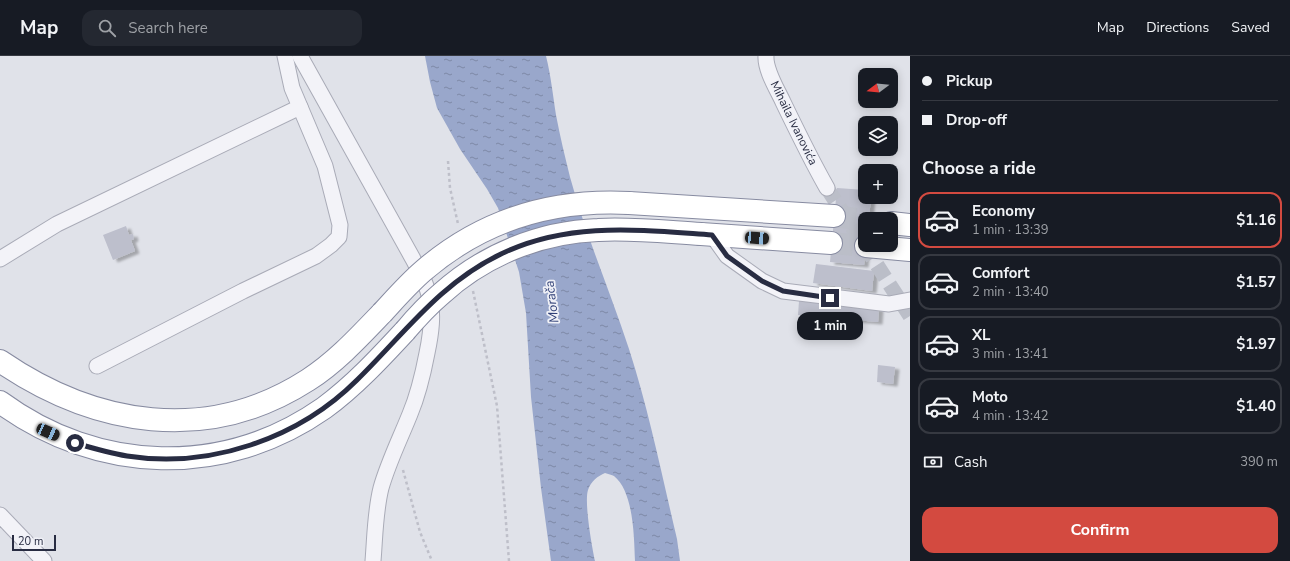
<!DOCTYPE html>
<meta charset="utf-8">
<style>
body{margin:0;font-family:"Nunito Sans",sans-serif;background:#242831;color:#f1f3f6;height:100vh;display:flex;flex-direction:column;font-size:15px;white-space:nowrap}
*{box-sizing:border-box;margin:0}
p{font-size:13px;color:#9ea1a6}
.icon{flex:none;width:22px;height:22px;fill:none;stroke:currentColor;stroke-width:2;stroke-linecap:round;stroke-linejoin:round}
.map{position:relative;flex:1;overflow:hidden}
.details{display:flex;flex-direction:column;background:#171b24;width:380px}
.details>*{flex:none}
.top-card{display:grid;align-content:center;height:88px;padding:0 12px;background:#171b24}
.needle{width:26px;rotate:254deg}
.controls{position:absolute;left:858px;top:12px;display:grid;gap:8px}
.controls a{display:grid;place-items:center;width:40px;height:40px;border-radius:8px;background:#171b24;box-shadow:0 2px 10px #0003;font-size:20px}
.scale{position:absolute;left:12px;bottom:10px;width:44px;box-sizing:border-box;padding-left:4px;border:2px solid #282c42;border-top:0;font-size:11px;line-height:14px;white-space:nowrap;color:#282c42;-webkit-text-stroke:3px #f0f1f7;paint-order:stroke}
.end{position:absolute;width:18px;height:18px;margin:-9px;border:5px solid #282c42;background:#fff;box-shadow:0 0 0 2px #fff}
.from{border-radius:50%}
.bubble{position:absolute;height:28px;border-radius:12px;background:#171b24;box-shadow:0 2px 10px #0003;font-size:13px;font-weight:700;line-height:28px;text-align:center}
.car{position:absolute;width:12px;height:24px;margin:-12px -6px;border-radius:5px;box-shadow:0 0 3px 1px #0007;background:linear-gradient(#222 24%,#8ab4d8 0 40%,#222 0 76%,#8ab4d8 0 86%,#222 0)}
.top-card b{display:flex;align-items:center;gap:14px;height:38px;font-size:15px}
.top-card b+b{border-top:1px solid #363941}
.top-card i{width:10px;height:10px;background:#f1f3f6}
ul{padding:0;list-style:none}
li{display:flex;align-items:center;gap:12px;height:56px;margin:0 8px 6px;padding:0 4px;border:2px solid #363941;border-radius:12px}
li div{flex:1}
li b{display:block;font-size:15px}
li em{font-style:normal;font-weight:700}
li.current{border-color:#d34a40}
li>.icon{width:36px;height:36px;stroke-width:1.5}
h2{padding:0 12px;font-size:18px;line-height:48px}
.pay{display:flex;align-items:center;gap:10px;height:44px;padding:0 12px;font-size:15px}
.pay p{margin-inline-start:auto}
.primary-button{display:flex;gap:8px;margin-top:auto;padding:8px 12px}
.primary-button a{flex:1;height:46px;border-radius:12px;background:#d34a40;color:#fff;font-size:16px;font-weight:700;line-height:46px;text-align:center}
header{display:flex;align-items:center;gap:24px;box-sizing:border-box;height:56px;padding:0 20px;background:#171b24;border-bottom:1px solid #363941}
header strong{font-size:19px}
nav{display:flex;gap:22px;margin-inline-start:auto;font-size:14px}
.search{width:280px;height:36px;background:#242831;display:flex;align-items:center;gap:10px;box-sizing:border-box;padding:0 14px;border-radius:12px;color:#9ea1a6;font-size:15px}
main{display:flex;flex:1;min-height:0}
.map>svg:first-child{display:block}
</style>
<header>
<strong>Map</strong>
<div class="search"><svg class="icon" aria-label="search" viewBox="0 0 24 24"><circle cx="10" cy="10" r="6"/><path d="M15 15l6 6"/></svg>Search here</div>
<nav><a>Map</a><a>Directions</a><a>Saved</a></nav>
</header>
<main>
<div class="map">
<svg width="910" height="505" viewBox="0 0 910 505">
<defs>
<pattern id="water-ripples" width="26" height="14" patternUnits="userSpaceOnUse"><rect width="26" height="14" fill="#99a7cb"/><path d="M2 4q2-2 4 0t4 0M15 11q2-2 4 0t4 0" fill="none" stroke="#7d88a6"/></pattern>
<filter id="shadow"><feDropShadow dx="4.5" dy="2.5" stdDeviation="1" flood-color="#0004"/></filter>
</defs>
<rect width="100%" height="100%" fill="#e0e2e9"/>
<path fill="url(#water-ripples)" d="M425,0H546C551,20 553,40 556,59C560,80 565,101 570,121C586,180 610,235 629,293C649,355 662,420 677,483L680,505H635C634,482 634,436 614,420C612,419 608,418 605,417C598,420 591,425 588,434C584,446 592,491 595,505H551L541,432L531,341L526,257L519,216L498,152L487,133L460,93L437,52L430,26Z"/>
<g fill="#bdbfcc" filter="url(#shadow)">
<path d="M837,132L865,134V141H871L869,163H865V189H866L864,209L830,206Z"/>
<path d="M126,170L129,179L133,178L134,183L131,184L135,195L113,204L103,179Z"/>
<path d="M816,208L874,215L872,235L813,227Z"/>
<path d="M799,245L879,252L878,266L798,259Z"/>
<path d="M878,309L895,311L893,328L877,326Z"/>
</g>
<g fill="none" stroke-linecap="round" stroke-linejoin="round">
<path stroke="#bbbec8" stroke-width="15" stroke-dasharray="15 8" stroke-linecap="butt" d="M827,132L910,260"/>
<g stroke="#bbbec8" stroke-width="22" stroke-dasharray="22 11" stroke-linecap="butt">
<path d="M834,160L865,164"/>
<path d="M831,187L866,190"/>
</g>
<g stroke="#a9abb7" stroke-width="17">
<g id="minor">
<path d="M300,0L413,203C419,215 426,226 429,239C434,258 431,278 427,297C423,318 418,339 410,358C400,383 388,407 381,432C375,456 375,481 373,505"/>
<path d="M766,0C765,14 777,33 783,46C797,75 811,104 827,132"/>
<path d="M712,179L727,200L762,225L783,235L889,248L910,244"/>
<path d="M0,203L57,168L300,51"/>
<path d="M97,310L243,235L316,200L331,189L339,181L340,169L325,110L292,32L285,0"/>
<path d="M0,459L44,505"/>
</g>
</g>
<g stroke="#878ba1" stroke-width="24">
<g id="highway">
<path d="M629,147L834,160"/>
<path d="M891,167L910,169"/>
<path d="M701,178L831,187"/>
<path d="M866,190L910,194"/>
<path d="M0,305C95,370 207,389 308,324C336,306 359,281 382,257"/>
<path d="M0,346C98,418 224,422 324,352C354,330 380,302 405,275"/>
</g>
</g>
<g stroke="#bebfc9" stroke-width="2.5" stroke-dasharray="3 3" stroke-linecap="butt">
<path d="M448,105L450,132L458,168"/>
<path d="M473,235L497,350L509,505"/>
<path d="M403,414L420,476L432,505"/>
</g>
<use href="#minor" stroke="#f3f3f8" stroke-width="15"/>
<use href="#highway" stroke="#fff" stroke-width="22"/>
<g stroke="#878ba1" stroke-width="24" stroke-linecap="butt">
<g id="highway-bridge">
<path d="M382,257C395,243 408,228 423,215C482,164 552,143 629,147"/>
<path d="M405,275C416,262 428,249 441,238C484,199 540,176 598,174C632,172 667,176 701,178"/>
</g>
</g>
<use href="#highway-bridge" stroke="#fff" stroke-width="22"/>
</g>
<g fill="none" stroke-linecap="round" stroke-linejoin="round">
<path stroke="#282c42" stroke-width="5" d="M75,387C92,392 109,397 127,400C209,413 298,383 357,324C404,278 440,227 501,198C569,165 640,174 712,179L727,200L762,225L783,235L830,242"/>
</g>
<g text-anchor="middle" stroke-width="3.5" stroke-linejoin="round" paint-order="stroke">
<g font-size="12" fill="#282c42" stroke="#f0f1f7">
<text transform="translate(794 67) rotate(64)" y="4">Mihaila Ivanovića</text>
</g>
<g font-size="13" font-style="italic" fill="#304077" stroke="#f0f1f7">
<text transform="translate(551 246) rotate(-97)" y="5">Morača</text>
</g>
</g>
</svg>
<div class="controls">
<a><svg class="needle" viewBox="-14 -14 28 28"><path d="M0-13l5 13h-10z" fill="#e53935"/><path d="M0 13l5-13h-10z" fill="#9ea1a6"/></svg></a>
<a><svg class="icon" aria-label="layers" viewBox="0 0 24 24"><path d="M12 4l9 5-9 5-9-5zM3 14l9 5 9-5"/></svg></a>
<a>+</a>
<a>−</a>
</div>
<div class="scale">20 m</div>
<i class="end from" style="left:75px;top:387px"></i>
<i class="end" style="left:830px;top:242px"></i>
<div class="bubble" style="left:797px;top:256px;width:66px">1 min</div>
<i class="car" style="left:757px;top:182px;rotate:94deg"></i>
<i class="car" style="left:48px;top:376px;rotate:114deg"></i>
</div>
<section class="details">
<div class="top-card">
<b><i class="from"></i>Pickup</b>
<b><i></i>Drop-off</b>
</div>
<h2>Choose a ride</h2>
<ul>
<li class="current"><svg class="icon" aria-label="car" viewBox="0 0 24 24"><path d="M5 17H2v-5l4-1 3-4h7l3 4 3 1v5h-3M9 17h6M6 11h13"/><circle cx="7" cy="17" r="2"/><circle cx="17" cy="17" r="2"/></svg><div><b>Economy</b><p>1 min · 13:39</p></div><em>$1.16</em></li>
<li><svg class="icon" aria-label="car" viewBox="0 0 24 24"><path d="M5 17H2v-5l4-1 3-4h7l3 4 3 1v5h-3M9 17h6M6 11h13"/><circle cx="7" cy="17" r="2"/><circle cx="17" cy="17" r="2"/></svg><div><b>Comfort</b><p>2 min · 13:40</p></div><em>$1.57</em></li>
<li><svg class="icon" aria-label="car" viewBox="0 0 24 24"><path d="M5 17H2v-5l4-1 3-4h7l3 4 3 1v5h-3M9 17h6M6 11h13"/><circle cx="7" cy="17" r="2"/><circle cx="17" cy="17" r="2"/></svg><div><b>XL</b><p>3 min · 13:41</p></div><em>$1.97</em></li>
<li><svg class="icon" aria-label="car" viewBox="0 0 24 24"><path d="M5 17H2v-5l4-1 3-4h7l3 4 3 1v5h-3M9 17h6M6 11h13"/><circle cx="7" cy="17" r="2"/><circle cx="17" cy="17" r="2"/></svg><div><b>Moto</b><p>4 min · 13:42</p></div><em>$1.40</em></li>
</ul>
<div class="pay"><svg class="icon" aria-label="cash" viewBox="0 0 24 24"><path d="M3 7h18v10H3z"/><circle cx="12" cy="12" r="2"/></svg>Cash<p>390 m</p></div>
<div class="primary-button"><a>Confirm</a></div>
</section>
</main>
